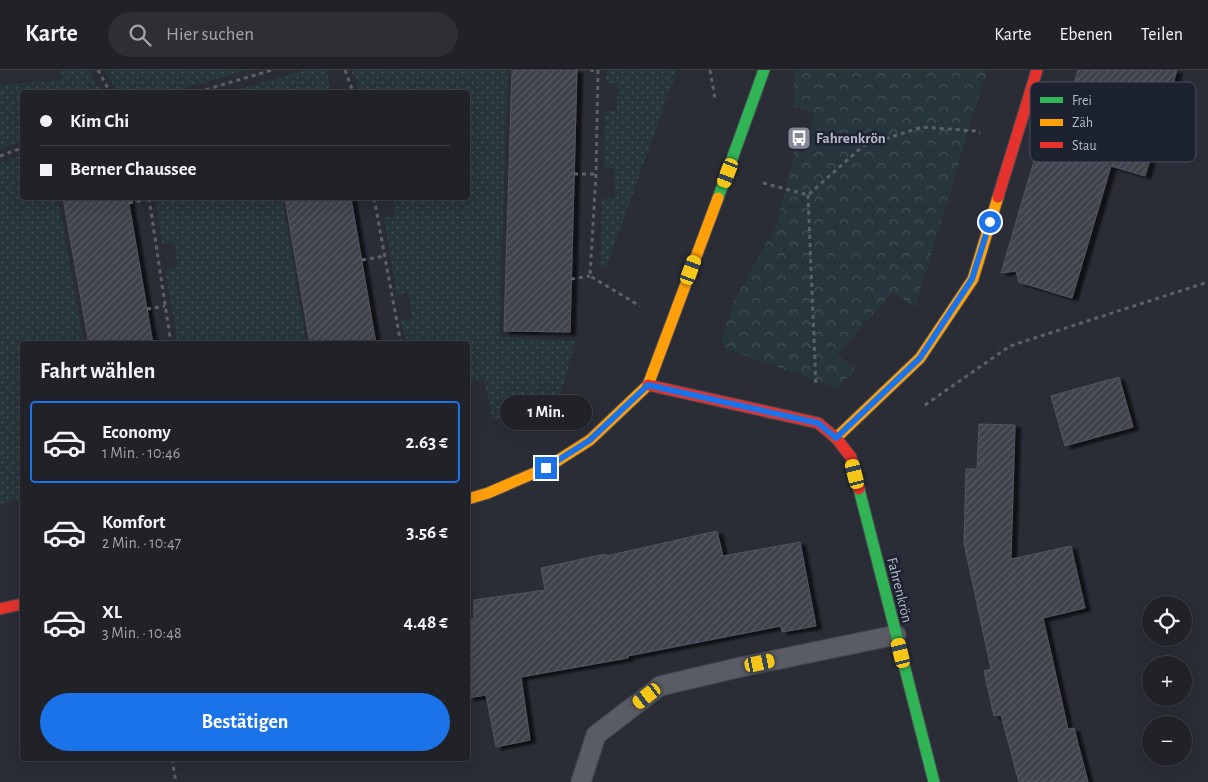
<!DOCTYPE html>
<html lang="de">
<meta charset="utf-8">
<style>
body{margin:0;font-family:"Alegreya Sans",sans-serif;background:#2d2f34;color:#f1f3f6;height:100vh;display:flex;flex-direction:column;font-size:19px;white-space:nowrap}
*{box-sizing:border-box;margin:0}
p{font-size:16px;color:#a2a4a8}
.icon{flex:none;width:28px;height:28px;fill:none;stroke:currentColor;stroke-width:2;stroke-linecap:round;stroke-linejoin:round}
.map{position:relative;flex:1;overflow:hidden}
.sheet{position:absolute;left:20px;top:271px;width:450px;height:420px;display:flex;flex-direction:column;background:#202228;border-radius:5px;box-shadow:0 5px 20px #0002,0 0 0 1px #3d3f45}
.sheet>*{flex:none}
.hud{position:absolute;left:20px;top:20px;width:450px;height:110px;border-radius:5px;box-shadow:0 5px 20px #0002,0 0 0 1px #3d3f45;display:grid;align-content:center;height:110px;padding:0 20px;background:#202228}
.tools{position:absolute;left:1142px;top:526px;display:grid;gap:10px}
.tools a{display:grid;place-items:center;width:50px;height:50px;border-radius:50%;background:#202228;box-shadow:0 5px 20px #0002,0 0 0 1px #3d3f45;font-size:25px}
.end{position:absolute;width:22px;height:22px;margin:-11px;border:6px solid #1a73e8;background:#fff;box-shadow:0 0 0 2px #fff}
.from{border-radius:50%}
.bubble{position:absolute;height:35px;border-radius:18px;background:#202228;box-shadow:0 5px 20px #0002,0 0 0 1px #3d3f45;font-size:16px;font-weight:700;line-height:35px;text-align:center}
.car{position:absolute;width:15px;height:30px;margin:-15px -8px;border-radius:6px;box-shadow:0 0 4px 1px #0007;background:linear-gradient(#f5c518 24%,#345 0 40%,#f5c518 0 76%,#345 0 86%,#f5c518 0)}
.hud b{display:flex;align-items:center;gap:18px;height:48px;font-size:19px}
.hud b+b{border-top:1px solid #3d3f45}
.hud i{width:12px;height:12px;background:#f1f3f6}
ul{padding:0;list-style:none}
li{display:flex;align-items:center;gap:15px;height:82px;margin:0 10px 8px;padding:0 10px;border:2px solid transparent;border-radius:5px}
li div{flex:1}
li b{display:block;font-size:19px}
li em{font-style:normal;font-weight:700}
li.on{border-color:#1a73e8}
li>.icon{width:45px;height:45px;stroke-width:1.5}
h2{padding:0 20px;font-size:22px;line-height:60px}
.primary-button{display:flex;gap:10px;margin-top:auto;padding:10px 20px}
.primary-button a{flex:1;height:58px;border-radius:30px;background:#1a73e8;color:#fff;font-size:20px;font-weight:700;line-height:58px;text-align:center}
header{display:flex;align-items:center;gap:30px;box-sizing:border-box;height:70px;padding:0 25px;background:#202228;border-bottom:1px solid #3d3f45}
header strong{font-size:24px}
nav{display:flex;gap:28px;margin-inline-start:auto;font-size:18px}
.search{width:350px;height:45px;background:#2d2f34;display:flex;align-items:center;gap:12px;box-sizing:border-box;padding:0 18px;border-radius:28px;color:#a2a4a8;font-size:19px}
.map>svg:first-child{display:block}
</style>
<header>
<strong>Karte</strong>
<div class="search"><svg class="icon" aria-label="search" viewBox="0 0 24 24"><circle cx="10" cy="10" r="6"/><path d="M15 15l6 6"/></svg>Hier suchen</div>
<nav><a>Karte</a><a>Ebenen</a><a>Teilen</a></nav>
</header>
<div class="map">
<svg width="1208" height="712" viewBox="0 0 1208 712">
<defs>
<pattern id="grass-dots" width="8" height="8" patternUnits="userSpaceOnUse" patternTransform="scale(1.25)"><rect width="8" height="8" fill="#27363c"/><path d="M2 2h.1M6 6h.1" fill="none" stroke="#445157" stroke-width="1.8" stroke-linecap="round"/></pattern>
<pattern id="forest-crowns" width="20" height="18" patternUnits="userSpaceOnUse" patternTransform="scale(1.25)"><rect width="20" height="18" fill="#27363c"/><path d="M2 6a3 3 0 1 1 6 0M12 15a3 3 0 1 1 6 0" fill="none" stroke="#445157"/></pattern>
<pattern id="building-hatch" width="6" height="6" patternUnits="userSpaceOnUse" patternTransform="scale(1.25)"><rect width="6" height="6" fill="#40424b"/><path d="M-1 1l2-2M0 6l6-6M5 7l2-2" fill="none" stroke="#595b63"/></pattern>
<filter id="shadow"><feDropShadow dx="5.5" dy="3" stdDeviation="1" flood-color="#0009"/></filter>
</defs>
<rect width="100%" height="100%" fill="#2a2d36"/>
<g fill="url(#grass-dots)">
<path d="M61,0H90L101,22H22V71L0,79V15L62,10Z"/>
<path d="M105,0H248L170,22H117Z"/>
<path d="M304,0H327L331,22H229Z"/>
<path d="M351,0H508L499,267L576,271L560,324L540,340L493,350L484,310L468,313V274H406L401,250L413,249L408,223L397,225L384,148L396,146L393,128H468V22H360Z"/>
<path d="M606,0H677L606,198L601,197L602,129L615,128L614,98L604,97V41H617L618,14L606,13Z"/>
<path d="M22,85V128H58L84,274H22V430L0,434V93Z"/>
<path d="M156,128H282L306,274H178L165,200L178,197L174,172L162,174Z"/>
</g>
<path fill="url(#forest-crowns)" d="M795,0H987L915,238L893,222L837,285L856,300L836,318L724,278L722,267L734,231L776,156L795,81L805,83L814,43L793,37Z"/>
<g fill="url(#building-hatch)" stroke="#52555e" filter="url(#shadow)">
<path d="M512,0H577L570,262L504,261Z"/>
<path d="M1078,0H1177L1145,106L1111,96L1072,228L1019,212L1016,201L1001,203L1039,74L1055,79Z"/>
<path d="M63,128H128L153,274H89Z"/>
<path d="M285,128H351L376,274H310Z"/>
<path d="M1119,307L1133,357L1065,376L1051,326Z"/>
<path d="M979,354L1015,355L1011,489L1071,476L1085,538L1043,548L1068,659L1074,658L1088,712H1019L1001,645L994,646L984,601L991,599L964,473L966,399H977Z"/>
<path d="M717,461L723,486L800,472L816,556L782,562L781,556L628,586V588L521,607L530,670L496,677L486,625L468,628V550L474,549V530L545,520L541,498L605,484L606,486Z"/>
</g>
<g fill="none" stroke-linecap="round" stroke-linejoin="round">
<g stroke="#474a51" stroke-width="21">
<path id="lane" d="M581,712L596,665L660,616L741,597L896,565"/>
</g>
<g stroke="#474a51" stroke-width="13">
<g id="fast">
<path d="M718,128L764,0"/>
<path d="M859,419L934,712"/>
</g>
</g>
<g stroke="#474a51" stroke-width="13">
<g id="slow">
<path d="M836,368L920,288L973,209L998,127"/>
<path d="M468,429L488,423L546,398L590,370L648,315L718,128"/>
</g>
</g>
<g stroke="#474a51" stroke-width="13">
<g id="jam">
<path d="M998,127L1037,0"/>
<path d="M648,315L818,353L836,368L851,387L859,419"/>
<path d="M0,539L22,534"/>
</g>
</g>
<g stroke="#5d6068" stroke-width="3" stroke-dasharray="4 4" stroke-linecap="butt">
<path d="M98,0L110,22"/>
<path d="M345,0L353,22"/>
<path d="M590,0L598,1"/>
<path d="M598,0L596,104L590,206L640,236"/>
<path d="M710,0L715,29"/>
<path d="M198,22L272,0"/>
<path d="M0,86L22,78"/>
<path d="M574,104H596"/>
<path d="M763,113L808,125L863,76L922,57L975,61L980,63"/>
<path d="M808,125L816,317"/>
<path d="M149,128L171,274"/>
<path d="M374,128L401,274"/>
<path d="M129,133L149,129"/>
<path d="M362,190L385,186"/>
<path d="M571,209L590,206"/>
<path d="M147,239L165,236"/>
<path d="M925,335L1010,276L1208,212"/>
<path d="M172,689L176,712"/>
</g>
<use href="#lane" stroke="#5a5c65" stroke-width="19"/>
<use href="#fast" stroke="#30b455" stroke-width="11"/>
<use href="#slow" stroke="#ff9f0a" stroke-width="11"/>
<use href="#jam" stroke="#e5322d" stroke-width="11"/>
</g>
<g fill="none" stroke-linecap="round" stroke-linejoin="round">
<path stroke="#1a73e8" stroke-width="6" d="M546,398L590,370L648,315L818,353L836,368L920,288L972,209L990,152"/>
</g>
<defs>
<g id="bus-square" transform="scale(1.25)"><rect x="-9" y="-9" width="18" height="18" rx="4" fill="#848795" stroke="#1d2231"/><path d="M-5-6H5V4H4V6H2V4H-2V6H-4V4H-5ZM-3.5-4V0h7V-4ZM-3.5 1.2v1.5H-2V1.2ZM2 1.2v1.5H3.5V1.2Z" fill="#fff"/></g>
</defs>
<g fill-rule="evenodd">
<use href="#bus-square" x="799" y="68"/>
</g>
<g text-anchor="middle" stroke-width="5" stroke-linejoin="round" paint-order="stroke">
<g font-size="15" font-weight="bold" fill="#b4b8c8" stroke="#1d2231" text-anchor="start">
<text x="816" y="73">Fahrenkrön</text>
</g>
<g font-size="15" fill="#b4b8c8" stroke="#1d2231">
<text transform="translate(900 520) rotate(76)" y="5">Fahrenkrön</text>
</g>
</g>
<rect x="1030" y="12" width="166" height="80" rx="8" fill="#1d2231" stroke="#4a4f5e" stroke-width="1"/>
<rect x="1040" y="27" width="23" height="6" fill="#30b455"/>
<rect x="1040" y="49" width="23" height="7" fill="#ff9f0a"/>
<rect x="1040" y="72" width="23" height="6" fill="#e5322d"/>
<g font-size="14" fill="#b4b8c8">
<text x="1072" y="35">Frei</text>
<text x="1072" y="57">Zäh</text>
<text x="1072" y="80">Stau</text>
</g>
</svg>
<div class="tools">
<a><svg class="icon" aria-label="locate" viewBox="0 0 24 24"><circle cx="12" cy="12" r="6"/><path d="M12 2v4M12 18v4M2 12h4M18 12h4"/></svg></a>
<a>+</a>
<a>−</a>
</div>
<i class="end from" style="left:990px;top:152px"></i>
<i class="end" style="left:546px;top:398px"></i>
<div class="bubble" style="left:500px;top:325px;width:92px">1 Min.</div>
<i class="car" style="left:728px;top:103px;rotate:201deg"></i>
<i class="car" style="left:691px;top:200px;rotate:20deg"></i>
<i class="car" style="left:855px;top:404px;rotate:346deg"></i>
<i class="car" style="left:901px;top:583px;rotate:346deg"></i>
<i class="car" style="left:760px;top:593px;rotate:78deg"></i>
<i class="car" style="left:647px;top:626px;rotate:232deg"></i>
<div class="hud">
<b><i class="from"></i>Kim Chi</b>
<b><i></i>Berner Chaussee</b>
</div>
<section class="sheet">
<h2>Fahrt wählen</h2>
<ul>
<li class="on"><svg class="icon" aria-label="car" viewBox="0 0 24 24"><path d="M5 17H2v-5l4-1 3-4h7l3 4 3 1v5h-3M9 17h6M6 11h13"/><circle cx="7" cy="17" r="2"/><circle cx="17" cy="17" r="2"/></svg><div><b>Economy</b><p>1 Min. · 10:46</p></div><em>2.63 €</em></li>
<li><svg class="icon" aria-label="car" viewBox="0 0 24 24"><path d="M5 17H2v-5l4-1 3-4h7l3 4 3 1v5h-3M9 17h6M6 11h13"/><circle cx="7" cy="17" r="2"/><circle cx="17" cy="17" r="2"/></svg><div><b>Komfort</b><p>2 Min. · 10:47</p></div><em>3.56 €</em></li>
<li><svg class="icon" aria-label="car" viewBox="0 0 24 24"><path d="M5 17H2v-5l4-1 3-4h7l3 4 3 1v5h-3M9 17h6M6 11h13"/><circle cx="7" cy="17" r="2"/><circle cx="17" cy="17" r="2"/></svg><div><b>XL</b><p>3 Min. · 10:48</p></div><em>4.48 €</em></li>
</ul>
<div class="primary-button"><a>Bestätigen</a></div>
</section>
</div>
